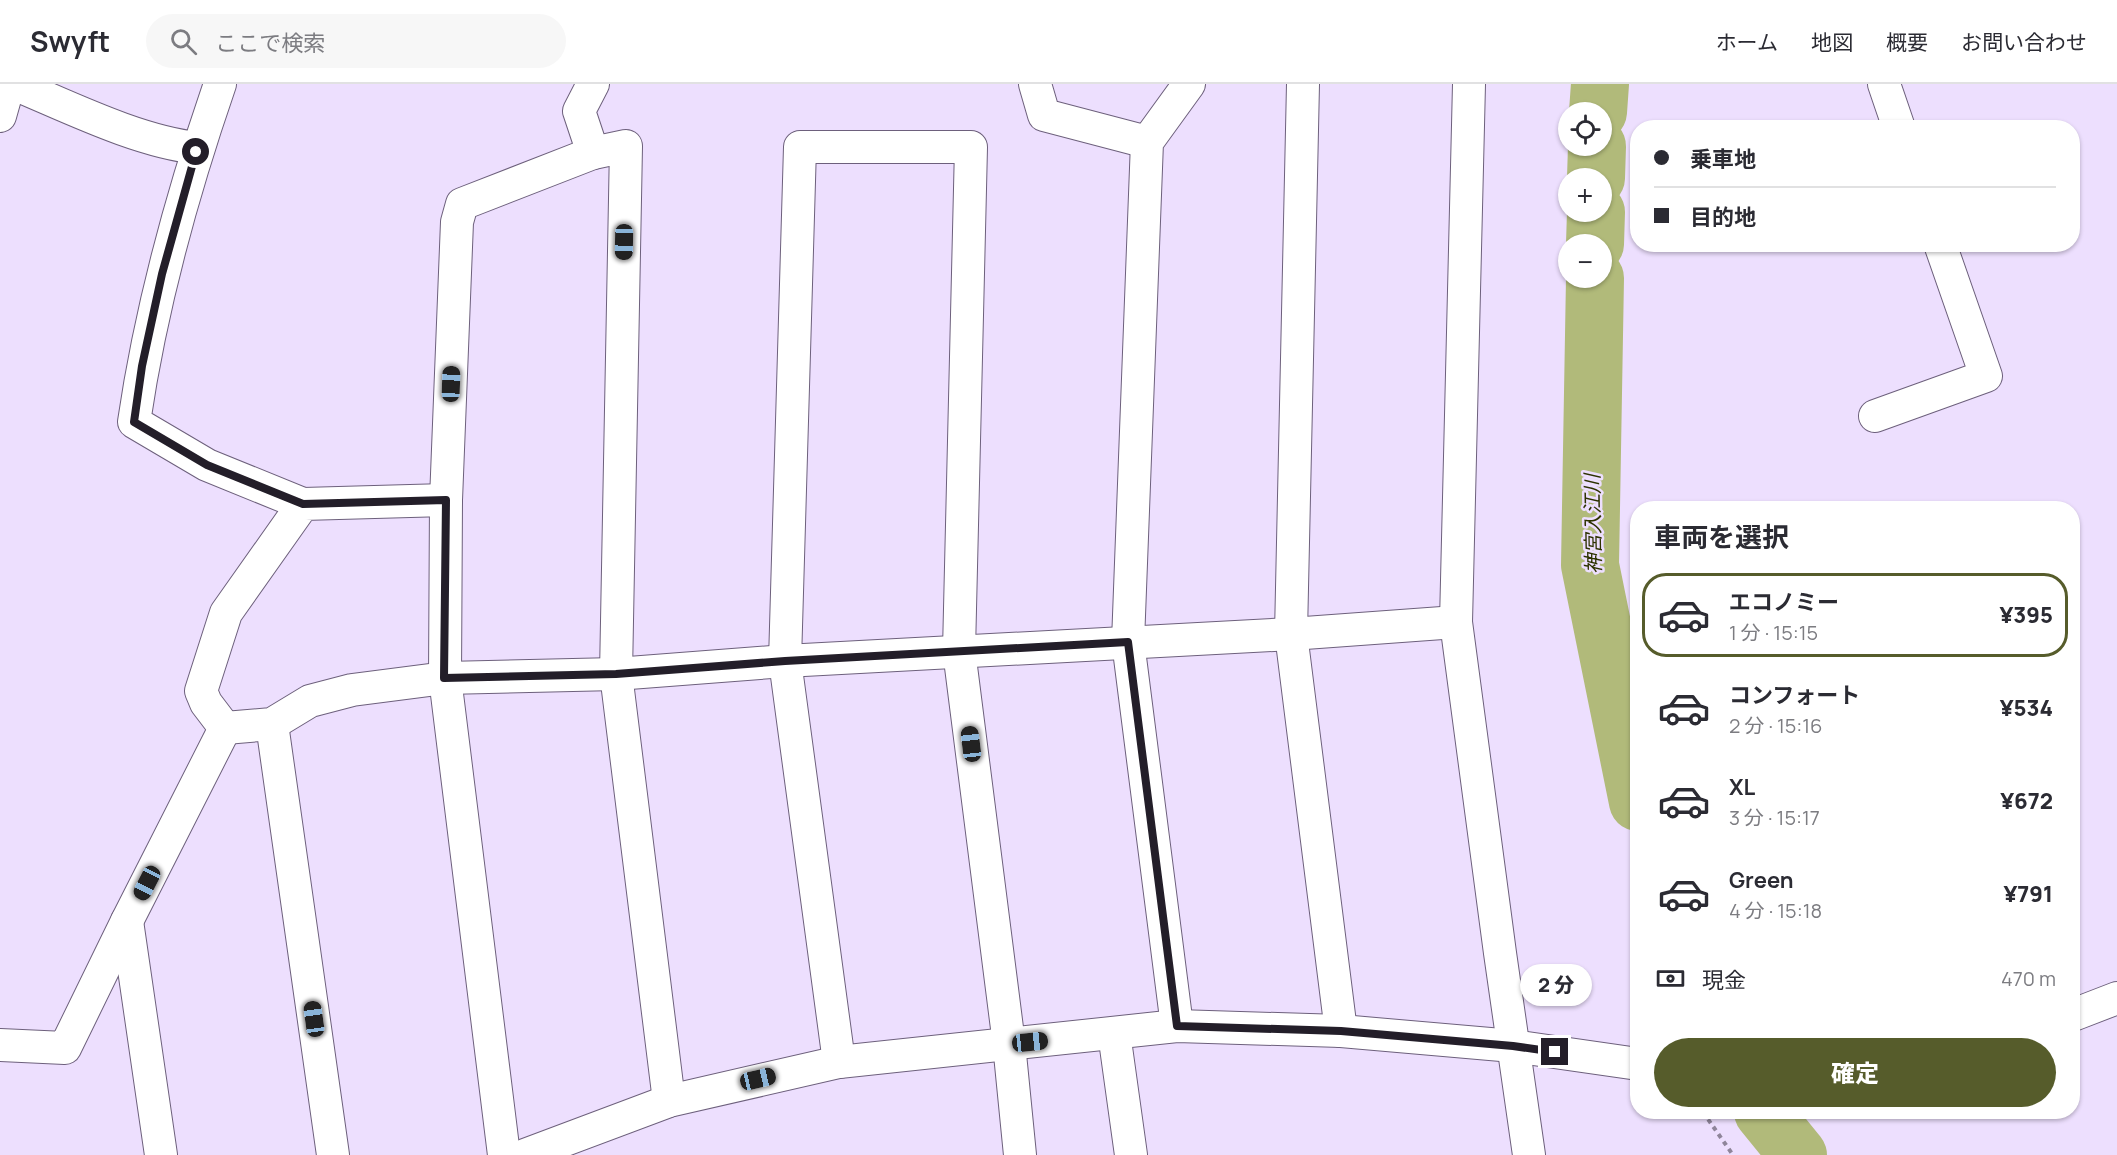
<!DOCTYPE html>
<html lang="ja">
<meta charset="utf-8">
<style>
body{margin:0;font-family:Manrope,"Noto Sans JP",sans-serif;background:#f7f7f7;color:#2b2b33;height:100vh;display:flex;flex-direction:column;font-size:22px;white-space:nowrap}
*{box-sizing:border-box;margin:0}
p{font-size:20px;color:#7c7c81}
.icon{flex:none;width:33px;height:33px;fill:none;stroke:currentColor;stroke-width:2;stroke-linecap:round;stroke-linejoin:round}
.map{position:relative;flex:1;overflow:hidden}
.drawer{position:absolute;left:1630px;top:417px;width:450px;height:618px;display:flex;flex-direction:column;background:#fff;border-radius:24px;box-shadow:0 2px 4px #0004}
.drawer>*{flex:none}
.guide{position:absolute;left:1630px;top:36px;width:450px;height:132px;border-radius:24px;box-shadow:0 2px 4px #0004;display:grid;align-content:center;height:132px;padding:0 24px;background:#fff}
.buttons{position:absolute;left:1558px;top:18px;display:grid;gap:12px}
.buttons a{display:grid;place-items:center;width:54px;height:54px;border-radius:50%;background:#fff;box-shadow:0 2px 4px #0004;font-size:30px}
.end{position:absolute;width:27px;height:27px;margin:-14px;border:8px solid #231e29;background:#fff;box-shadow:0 0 0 3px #fff}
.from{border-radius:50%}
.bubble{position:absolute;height:42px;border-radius:21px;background:#fff;box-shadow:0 2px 4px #0004;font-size:20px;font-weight:800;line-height:42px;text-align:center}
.car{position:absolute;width:18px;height:36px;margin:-18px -9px;border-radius:8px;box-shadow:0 0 4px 2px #0007;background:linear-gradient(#222 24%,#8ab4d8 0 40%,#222 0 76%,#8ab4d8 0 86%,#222 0)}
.guide b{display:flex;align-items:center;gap:21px;height:57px;font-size:22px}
.guide b+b{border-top:2px solid #e1e1e2}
.guide i{width:15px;height:15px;background:#2b2b33}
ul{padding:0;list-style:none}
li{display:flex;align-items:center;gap:18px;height:84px;margin:0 12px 9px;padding:0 12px;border:3px solid transparent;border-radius:24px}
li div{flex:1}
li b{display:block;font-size:22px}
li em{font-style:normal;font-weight:800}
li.current{border-color:#565c2b}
li>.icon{width:54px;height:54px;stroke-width:1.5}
h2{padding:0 24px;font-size:27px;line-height:72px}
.pay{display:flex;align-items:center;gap:15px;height:66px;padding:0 24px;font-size:22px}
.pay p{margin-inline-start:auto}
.cta{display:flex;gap:12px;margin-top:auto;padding:12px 24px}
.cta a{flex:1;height:69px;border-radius:36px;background:#565c2b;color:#fff;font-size:24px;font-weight:800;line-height:69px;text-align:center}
header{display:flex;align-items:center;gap:36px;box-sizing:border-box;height:84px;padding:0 30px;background:#fff;border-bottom:2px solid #e1e1e2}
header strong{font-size:28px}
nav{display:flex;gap:33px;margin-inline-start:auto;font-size:21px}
.search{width:420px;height:54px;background:#f7f7f7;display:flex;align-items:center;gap:15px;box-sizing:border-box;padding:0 21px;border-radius:33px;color:#7c7c81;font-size:22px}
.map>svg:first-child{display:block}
</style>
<header>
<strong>Swyft</strong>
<div class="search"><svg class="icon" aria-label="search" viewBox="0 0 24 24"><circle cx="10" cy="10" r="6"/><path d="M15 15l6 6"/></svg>ここで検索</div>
<nav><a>ホーム</a><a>地図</a><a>概要</a><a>お問い合わせ</a></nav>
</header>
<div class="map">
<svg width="2117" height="1071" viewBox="0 0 2117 1071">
<rect width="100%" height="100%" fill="#eddffe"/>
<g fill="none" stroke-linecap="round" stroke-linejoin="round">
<g stroke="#b1ba7a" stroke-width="58">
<path d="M1598,28L1600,0"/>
<path d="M1596,94L1597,62"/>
<path d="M1595,160L1596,128"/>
<path d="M1595,194L1590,481L1638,718"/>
<path d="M1763,1028L1798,1071"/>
</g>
<g stroke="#6d607c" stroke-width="34">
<g id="street">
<path d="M14,0C69,23 139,58 198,64"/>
<path d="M220,0C182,110 151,222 134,338L207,381L303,420"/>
<path d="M593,0L579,27L593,69"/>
<path d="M1035,0L1044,31L1147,58"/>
<path d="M1303,0L1291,550L1341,947"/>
<path d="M1469,0L1456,538L1500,869L1529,1071"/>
<path d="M1884,0L1899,44"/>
<path d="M0,32L9,0"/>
<path d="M1875,332L1986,292L1940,160"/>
<path d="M272,640L333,1071"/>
<path d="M225,644L272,640L310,617L352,606L445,594L616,590L785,577L1291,550L1456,538"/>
<path d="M225,644L206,619L201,607L226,529L303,420L446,416"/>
<path d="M127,837L161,1071"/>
<path d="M2073,931L2117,914"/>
<path d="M1177,942L1128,558L1147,58L1189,0"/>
<path d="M1114,949L1131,1071"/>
<path d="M0,961L65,964L127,837L225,644"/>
<path d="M839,978L785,577L800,63H971L959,567L1009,960L1020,1071"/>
<path d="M504,1071L445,594L446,416L457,138L462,120L593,69L626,62L616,590L669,1017"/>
<path d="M525,1071L669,1017L839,978L1177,942L1341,947L1513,962L1638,980"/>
</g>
</g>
<path stroke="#8f859a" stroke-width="4" stroke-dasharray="4.5 4.5" stroke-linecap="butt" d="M1703,1028L1733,1071"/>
<use href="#street" stroke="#fff" stroke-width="32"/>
</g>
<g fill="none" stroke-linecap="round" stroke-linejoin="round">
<path stroke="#231e29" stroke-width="8" d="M196,68L162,190L142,282L134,338L207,381L303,420L446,416L444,594L616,590L785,577L1128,558L1177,942L1341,947L1513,962L1555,968"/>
</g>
<g text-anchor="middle" stroke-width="5" stroke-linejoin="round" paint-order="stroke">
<g font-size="20" font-style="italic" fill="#2d3200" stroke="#eddffe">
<text transform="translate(1593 440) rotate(-91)" y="7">神宮入江川</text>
</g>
</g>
</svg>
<div class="buttons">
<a><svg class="icon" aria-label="locate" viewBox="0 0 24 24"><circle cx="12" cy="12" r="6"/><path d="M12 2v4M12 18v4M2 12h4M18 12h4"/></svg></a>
<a>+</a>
<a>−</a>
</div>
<i class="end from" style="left:196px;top:68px"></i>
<i class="end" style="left:1555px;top:968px"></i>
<div class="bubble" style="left:1520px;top:880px;width:72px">2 分</div>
<i class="car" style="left:624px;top:158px;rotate:181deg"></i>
<i class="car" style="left:451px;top:300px;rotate:2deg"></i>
<i class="car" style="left:971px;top:660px;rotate:353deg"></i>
<i class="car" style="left:147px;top:799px;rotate:207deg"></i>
<i class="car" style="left:314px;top:935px;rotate:352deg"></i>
<i class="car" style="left:1030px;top:958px;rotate:84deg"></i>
<i class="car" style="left:758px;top:995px;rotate:77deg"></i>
<div class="guide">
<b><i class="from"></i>乗車地</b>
<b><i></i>目的地</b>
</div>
<section class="drawer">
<h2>車両を選択</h2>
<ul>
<li class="current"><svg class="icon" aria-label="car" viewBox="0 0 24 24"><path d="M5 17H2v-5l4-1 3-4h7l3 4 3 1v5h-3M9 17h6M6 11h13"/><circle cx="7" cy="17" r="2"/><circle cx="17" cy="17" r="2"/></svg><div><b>エコノミー</b><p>1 分 · 15:15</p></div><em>¥395</em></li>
<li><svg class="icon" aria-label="car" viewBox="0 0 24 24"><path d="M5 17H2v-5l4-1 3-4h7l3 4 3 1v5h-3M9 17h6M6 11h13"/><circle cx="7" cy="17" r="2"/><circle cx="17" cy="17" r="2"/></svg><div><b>コンフォート</b><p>2 分 · 15:16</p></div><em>¥534</em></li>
<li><svg class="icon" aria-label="car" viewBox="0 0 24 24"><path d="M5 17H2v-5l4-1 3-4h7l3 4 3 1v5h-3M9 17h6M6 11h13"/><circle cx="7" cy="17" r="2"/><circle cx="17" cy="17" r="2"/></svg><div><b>XL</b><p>3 分 · 15:17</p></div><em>¥672</em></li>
<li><svg class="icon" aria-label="car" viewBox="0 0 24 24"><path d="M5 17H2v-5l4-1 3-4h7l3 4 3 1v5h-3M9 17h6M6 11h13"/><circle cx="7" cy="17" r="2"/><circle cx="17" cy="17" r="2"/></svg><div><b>Green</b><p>4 分 · 15:18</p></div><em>¥791</em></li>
</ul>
<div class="pay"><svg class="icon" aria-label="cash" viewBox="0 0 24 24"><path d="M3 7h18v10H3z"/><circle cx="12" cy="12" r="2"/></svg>現金<p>470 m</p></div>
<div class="cta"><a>確定</a></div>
</section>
</div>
